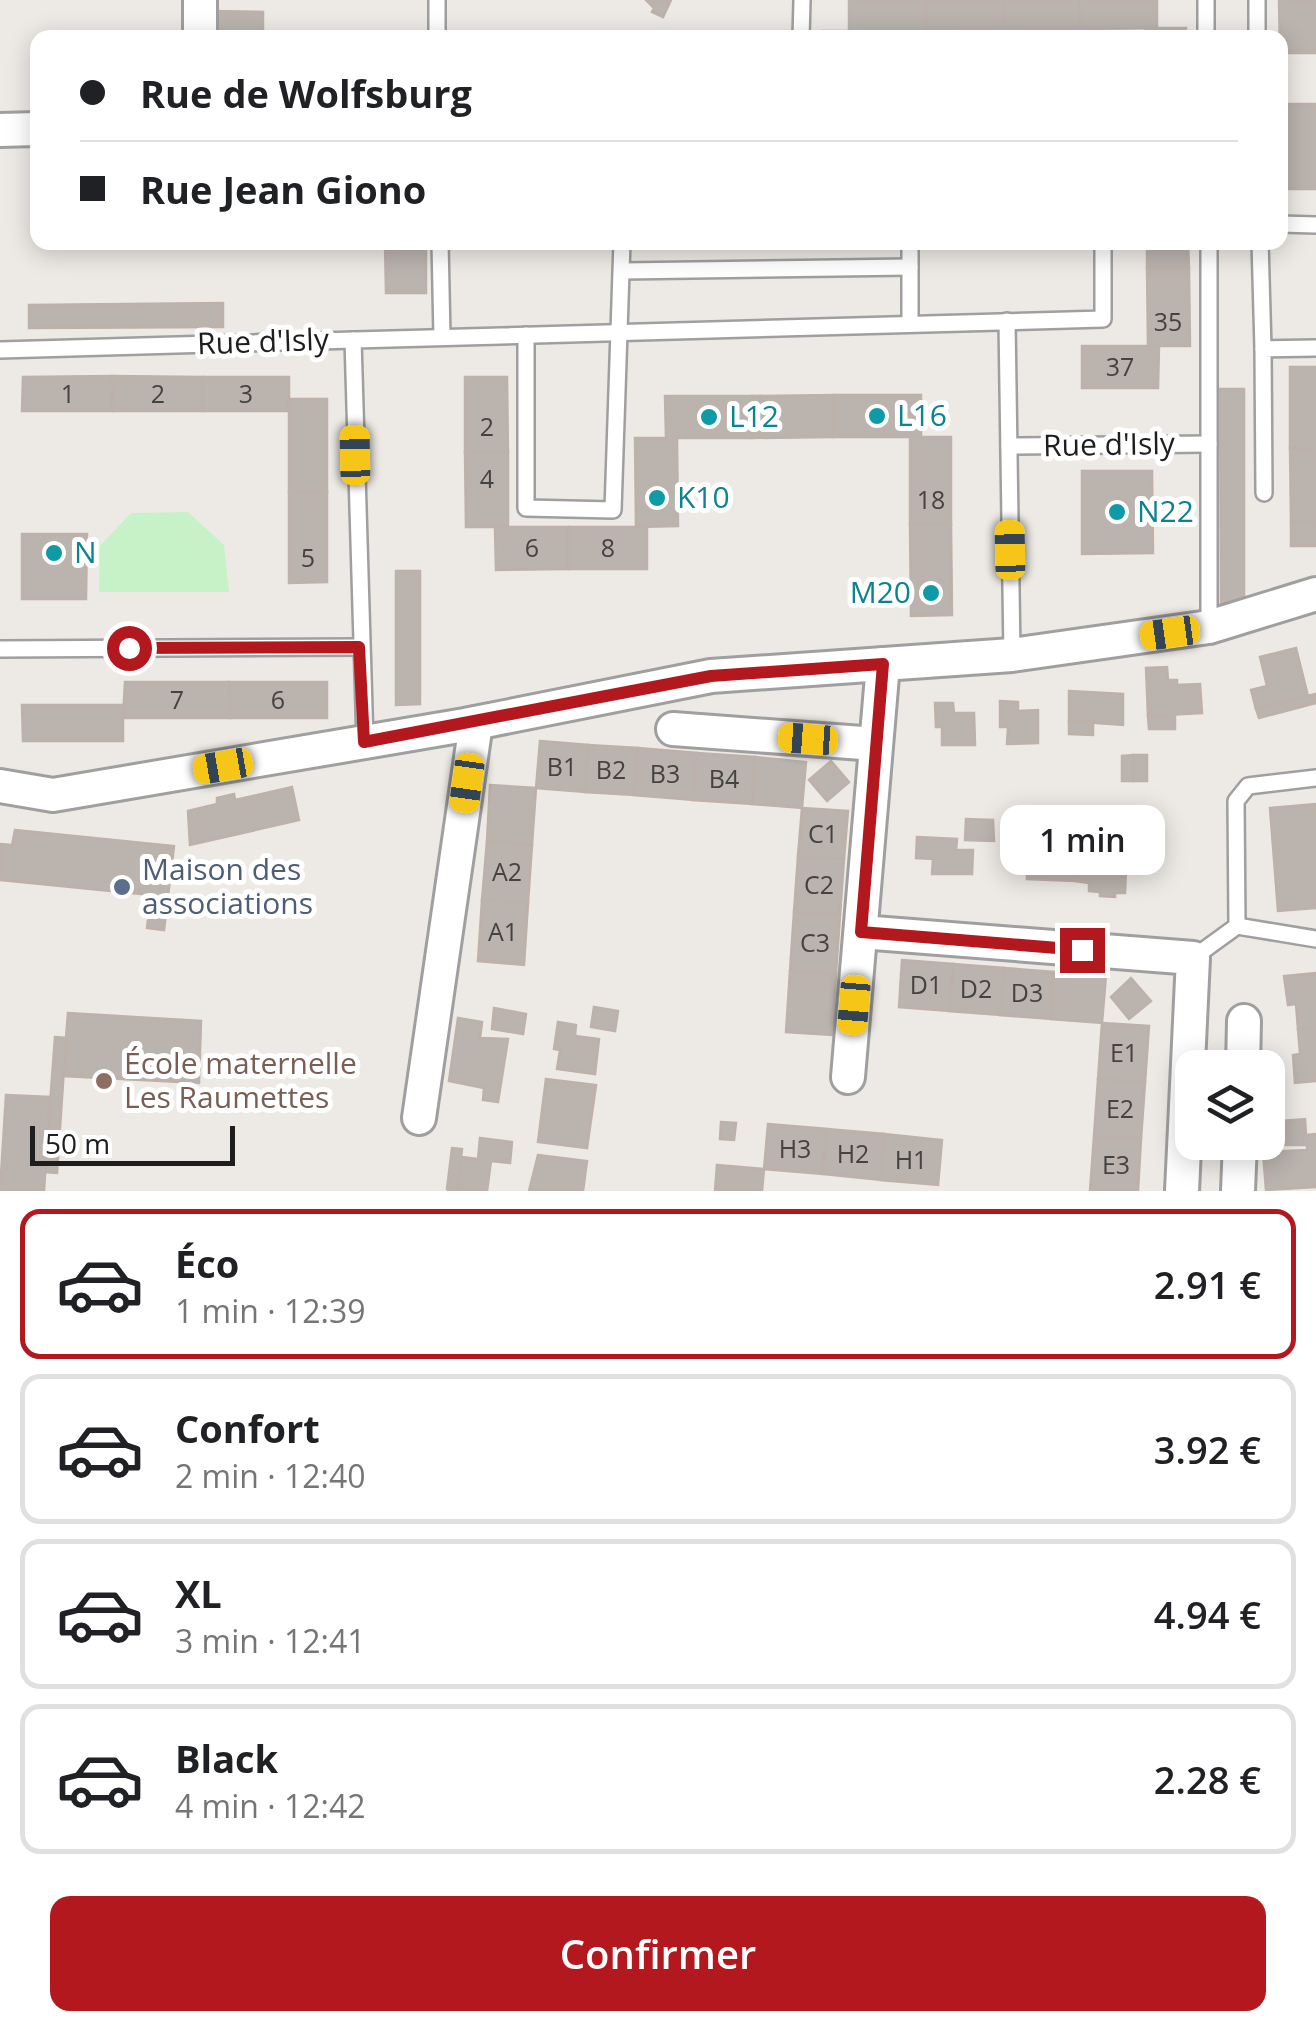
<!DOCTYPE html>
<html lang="fr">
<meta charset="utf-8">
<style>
body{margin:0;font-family:"Open Sans",sans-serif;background:#f6f6f6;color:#202124;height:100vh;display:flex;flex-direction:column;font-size:38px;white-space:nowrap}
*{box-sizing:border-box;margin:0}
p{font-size:32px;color:#757577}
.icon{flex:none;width:55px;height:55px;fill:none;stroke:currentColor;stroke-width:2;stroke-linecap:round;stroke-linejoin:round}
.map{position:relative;height:1191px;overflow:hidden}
.panel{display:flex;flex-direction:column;background:#fff;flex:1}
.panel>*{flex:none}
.hud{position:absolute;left:30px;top:30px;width:1258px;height:220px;border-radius:20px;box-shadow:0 5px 25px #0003;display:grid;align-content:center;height:220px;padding:0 50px;background:#fff}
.buttons{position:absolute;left:1175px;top:1050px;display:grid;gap:20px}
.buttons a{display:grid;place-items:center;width:110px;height:110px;border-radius:20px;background:#fff;box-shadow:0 5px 25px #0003;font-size:50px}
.scale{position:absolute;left:30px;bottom:25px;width:205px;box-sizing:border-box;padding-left:10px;border:5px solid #1e1e1e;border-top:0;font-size:28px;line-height:35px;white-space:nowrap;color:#1e1e1e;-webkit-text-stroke:8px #fff;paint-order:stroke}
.end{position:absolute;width:45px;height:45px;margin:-22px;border:12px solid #b3181f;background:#fff;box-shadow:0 0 0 5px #fff}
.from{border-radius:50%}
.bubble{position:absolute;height:70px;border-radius:20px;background:#fff;box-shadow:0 5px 25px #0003;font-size:32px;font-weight:600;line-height:70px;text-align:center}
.car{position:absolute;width:30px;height:60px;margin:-30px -15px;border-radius:12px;box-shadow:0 0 8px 2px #0007;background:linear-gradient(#f5c518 24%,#345 0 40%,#f5c518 0 76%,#345 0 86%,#f5c518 0)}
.hud b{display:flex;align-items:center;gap:35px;height:95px;font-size:38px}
.hud b+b{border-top:2px solid #e0e0e0}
.hud i{width:25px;height:25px;background:#202124}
ul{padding:18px 0 0;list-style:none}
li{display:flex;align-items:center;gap:30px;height:150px;margin:0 20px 15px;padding:0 30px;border:5px solid #e0e0e0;border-radius:20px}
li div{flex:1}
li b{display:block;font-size:38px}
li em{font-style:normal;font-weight:600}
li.current{border-color:#b3181f}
li>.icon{width:90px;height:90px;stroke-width:1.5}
.primary-button{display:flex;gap:20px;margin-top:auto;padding:20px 50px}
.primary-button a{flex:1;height:115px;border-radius:20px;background:#b3181f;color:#fff;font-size:40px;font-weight:600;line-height:115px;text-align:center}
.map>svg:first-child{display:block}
</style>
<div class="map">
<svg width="1316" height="1191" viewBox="0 0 1316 1191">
<rect width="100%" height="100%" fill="#edeae5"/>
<path fill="#c7f2c8" d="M188,512L224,545L229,592H99L100,546L131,513Z"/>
<g fill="#bab3ae" stroke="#bdb1a9" stroke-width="2.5">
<path d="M646,0H671L663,17L652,12L654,8Z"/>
<path d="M849,0H926V30L849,31Z"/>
<path d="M926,0H1004V29L926,30Z"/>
<rect x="1004" y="0" width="77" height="29"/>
<path d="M1081,0H1157V28L1081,29Z"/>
<path d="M1279,0H1316V53H1280Z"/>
<path d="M212,11L263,12V38H212Z"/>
<rect x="1145" y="28" width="41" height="10"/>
<rect x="823" y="31" width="42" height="7"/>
<path d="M1280,104H1316V189H1281Z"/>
<path d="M385,242H426V293H386Z"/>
<path d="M1147,242H1188L1189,268H1147Z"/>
<path d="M1147,268H1189L1190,346H1148Z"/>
<path d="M223,303V327L29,328V305Z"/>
<path d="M1082,346H1159L1158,388H1082Z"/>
<path d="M1290,367H1316V449L1290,448Z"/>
<path d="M112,376L113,411H22L23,377Z"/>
<path d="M112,376L203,377V411H113Z"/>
<rect x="203" y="377" width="86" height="34"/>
<path d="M465,377H507L508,452H465Z"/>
<path d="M1220,389H1244V603H1221Z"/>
<path d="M834,395L833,437L752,438V396Z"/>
<path d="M834,395H921V437H833Z"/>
<path d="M665,396H752V438H666Z"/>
<rect x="289" y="399" width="38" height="93"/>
<path d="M910,437H951V525L910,524Z"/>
<path d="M635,438H677L678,526L636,527Z"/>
<path d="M1290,448L1316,449V522H1291Z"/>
<path d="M465,452H508V527H466Z"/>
<path d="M1082,471H1152L1153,553L1082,554Z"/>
<path d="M289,492H327V582L289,583Z"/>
<rect x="1291" y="522" width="25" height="24"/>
<path d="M910,524L951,525L952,615L911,616Z"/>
<path d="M495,527H569V569L496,570Z"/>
<rect x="569" y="527" width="78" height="42"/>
<path d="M22,534H87L86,599H22Z"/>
<path d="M396,571H420V704L396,705Z"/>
<path d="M1296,648L1308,696L1256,709L1251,690L1267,686L1260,657Z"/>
<path d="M1167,667L1168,680H1177V685L1200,684L1202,713L1148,716L1146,668Z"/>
<path d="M125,682H229L230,718H123Z"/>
<path d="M229,682H327V718H230Z"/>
<path d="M1069,691L1123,694V725L1069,721Z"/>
<path d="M1315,694L1316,703L1259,718L1256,709Z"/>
<path d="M1000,701L1018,702V711L1038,710V743L1007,744L1008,727H1000Z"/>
<path d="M935,703H953L954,713H974L975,745H942V727H936Z"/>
<path d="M22,705H123V741H23Z"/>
<path d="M1175,715V729H1149L1148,716Z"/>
<path d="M1069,721H1093V735L1069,734Z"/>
<path d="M540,741L588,745L585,792L536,788Z"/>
<path d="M588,745L638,748L634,795L585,792Z"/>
<path d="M638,748L697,753L693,800L634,795Z"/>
<path d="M697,753L755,757L752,804L693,800Z"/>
<rect x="1133" y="755" width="14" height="26"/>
<path d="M1133,755V781H1122V756Z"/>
<path d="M755,757L806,762L802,808L752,804Z"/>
<path d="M831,761L849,782L827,801L809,780Z"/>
<path d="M490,785L536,788L532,845L487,841Z"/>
<path d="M292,787L299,820L190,845L188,811L217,804V798L234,794L235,800Z"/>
<path d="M1316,804V908L1278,911L1270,808Z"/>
<path d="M802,808L848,811L844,859L798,856Z"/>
<path d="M966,819L993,820L994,841L965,840Z"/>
<path d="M15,830L174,846L164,930L147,928L151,895L0,880V844L12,845Z"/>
<path d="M917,837L957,839L956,850H973L972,874H932L933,859L916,858Z"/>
<path d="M487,841L532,845L528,903L482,900Z"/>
<path d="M1015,842L1029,843V854L1077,857L1074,881L1027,879V871L1014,870Z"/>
<path d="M1103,846L1127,847L1125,893H1115V897L1100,896V892L1089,891V883L1074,881L1077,857L1093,858V867L1101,866Z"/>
<path d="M798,856L844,859L840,915L794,912Z"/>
<path d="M482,900L528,903L524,965L478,961Z"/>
<path d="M794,912L840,915L836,974L790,971Z"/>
<path d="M902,960L953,964L949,1011L899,1007Z"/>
<path d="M953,964L1004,968L1000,1015L949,1011Z"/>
<path d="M1004,968L1054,972L1051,1019L1000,1015Z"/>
<path d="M790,971L836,974L832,1035L786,1032Z"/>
<path d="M1054,972L1106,975L1102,1023L1051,1019Z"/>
<path d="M1316,973V1027L1298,1029L1296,1004L1288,1005L1284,976Z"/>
<path d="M1131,978L1151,1001L1129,1019L1111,997Z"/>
<path d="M594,1007L618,1011L615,1031L591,1027Z"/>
<path d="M494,1008L526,1014L523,1034L492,1029Z"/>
<path d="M68,1013L201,1021L199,1083L63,1076Z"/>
<path d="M458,1018L482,1022L480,1038L508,1039L498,1102L483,1100L484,1088L449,1081Z"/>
<path d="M558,1022L576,1025L575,1036L599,1039L595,1074L557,1069L560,1050L554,1049Z"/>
<path d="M1102,1023L1149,1026L1145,1083L1098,1079Z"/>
<path d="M1316,1027V1081L1295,1083L1293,1055L1300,1054L1298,1029Z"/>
<path d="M55,1037L66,1038L57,1173L45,1172Z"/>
<path d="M546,1079L596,1085L587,1148L538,1142Z"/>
<path d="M1098,1079L1145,1083L1141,1139L1094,1136Z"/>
<path d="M6,1095L50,1097L44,1191H0Z"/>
<path d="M1305,1119L1306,1135L1316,1134V1187L1266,1190L1263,1152L1307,1150V1145H1284L1282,1121Z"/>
<path d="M721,1122L736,1123L734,1140L720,1139Z"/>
<path d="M768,1124L827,1129L822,1174L764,1169Z"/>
<path d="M827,1129L884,1134L881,1180L822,1174Z"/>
<path d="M884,1134L942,1140L938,1185L881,1180Z"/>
<path d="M1094,1136L1141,1139L1138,1191H1090Z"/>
<path d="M480,1138L512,1142L510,1163L491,1161L487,1191H447L457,1190L461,1157L478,1159Z"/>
<path d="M452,1148L462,1149L457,1190L447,1189Z"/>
<path d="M538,1155L587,1161L583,1191H529Z"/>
<path d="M717,1165L764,1169L762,1191H715Z"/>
</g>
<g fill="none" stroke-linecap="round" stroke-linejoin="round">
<g stroke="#9f9f9f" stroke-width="20">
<g id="service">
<path d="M437,0V38"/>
<path d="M1206,0V38"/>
<path d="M1257,0V38"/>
<path d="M801,38L802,0"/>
<path d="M1280,224L1316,225"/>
<path d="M440,242L442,337"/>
<path d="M910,242V324"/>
<path d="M1209,242V627"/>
<path d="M1260,242L1263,349"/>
<path d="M622,271L910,267"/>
<path d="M1007,321L1012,655"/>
<path d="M526,335V508L613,510L622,242"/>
<path d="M353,340L365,742"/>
<path d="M0,350L1103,319V242"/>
<path d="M1009,446L1209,444"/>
<path d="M1264,493L1263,349L1316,348"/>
<path d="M0,649L359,647"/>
<path d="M1237,926L1236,801L1248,786L1316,778"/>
<path d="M1193,958L1237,926L1316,939"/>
</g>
</g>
<g stroke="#9f9f9f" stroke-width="38">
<g id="minor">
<path d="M200,0V38"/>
<path d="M0,130L38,129"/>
<path d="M673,729L876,744"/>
<path d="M0,786L53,795L465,725L711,676L1012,655L1209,627L1316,594"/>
<path d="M861,932L1193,958L1182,1191"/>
<path d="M1243,1068L1244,1021"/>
<path d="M848,1077L883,664"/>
<path d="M419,1118L476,723"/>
<path d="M1238,1191L1240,1142"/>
</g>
</g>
<use href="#service" stroke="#fff" stroke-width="15"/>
<use href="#minor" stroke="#fff" stroke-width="32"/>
</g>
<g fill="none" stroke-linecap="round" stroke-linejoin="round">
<path stroke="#b3181f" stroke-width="12" d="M129,648L359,647L364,742L711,676L883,664L861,932L1082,950"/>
</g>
<g fill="#0f9aa8" stroke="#fff" stroke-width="4">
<circle cx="877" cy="416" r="10"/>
<circle cx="709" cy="417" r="10"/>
<circle cx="657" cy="498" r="10"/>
<circle cx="1117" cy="512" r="10"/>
<circle cx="54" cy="553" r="10"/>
<circle cx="931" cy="593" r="10"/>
</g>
<circle fill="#5c6f8a" stroke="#fff" stroke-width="4" cx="122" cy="887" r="10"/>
<circle fill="#8d6e63" stroke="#fff" stroke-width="4" cx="104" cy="1081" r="10"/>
<g text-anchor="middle" stroke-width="10" stroke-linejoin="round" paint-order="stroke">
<g font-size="25" fill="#454342">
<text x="1168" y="331">35</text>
<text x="1120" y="376">37</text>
<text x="68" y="403">1</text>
<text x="158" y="403">2</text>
<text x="246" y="403">3</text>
<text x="487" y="436">2</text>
<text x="487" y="488">4</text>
<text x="931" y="509">18</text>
<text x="532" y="557">6</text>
<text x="608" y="557">8</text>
<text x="308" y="567">5</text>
<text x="177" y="709">7</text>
<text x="278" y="709">6</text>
<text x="562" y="776">B1</text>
<text x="611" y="779">B2</text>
<text x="665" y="783">B3</text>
<text x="724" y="788">B4</text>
<text x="823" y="843">C1</text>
<text x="507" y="881">A2</text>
<text x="819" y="894">C2</text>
<text x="503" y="941">A1</text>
<text x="815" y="952">C3</text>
<text x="926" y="994">D1</text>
<text x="976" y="998">D2</text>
<text x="1027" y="1002">D3</text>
<text x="1124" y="1062">E1</text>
<text x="1120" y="1118">E2</text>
<text x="795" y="1158">H3</text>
<text x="853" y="1163">H2</text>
<text x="911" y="1169">H1</text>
<text x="1116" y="1174">E3</text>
</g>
<g font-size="30" fill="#1e1e1e" stroke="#fff">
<text transform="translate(263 342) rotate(-2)" y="10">Rue d'Isly</text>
<text transform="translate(1109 445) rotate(-1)" y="10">Rue d'Isly</text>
</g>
<g font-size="30" fill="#0d838f" stroke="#fff" text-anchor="start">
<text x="897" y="426">L16</text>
<text x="729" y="427">L12</text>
<text x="677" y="508">K10</text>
<text x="1137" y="522">N22</text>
<text x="74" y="563">N</text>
<text x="911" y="603" text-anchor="end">M20</text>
</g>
<g font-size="30" fill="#4e5e75" stroke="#fff" text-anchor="start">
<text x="142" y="880">Maison des<tspan x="142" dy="34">associations</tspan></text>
</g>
<g font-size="30" fill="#785e54" stroke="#fff" text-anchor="start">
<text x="124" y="1074">École maternelle<tspan x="124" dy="34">Les Raumettes</tspan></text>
</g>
</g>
</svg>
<div class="buttons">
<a><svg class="icon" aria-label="layers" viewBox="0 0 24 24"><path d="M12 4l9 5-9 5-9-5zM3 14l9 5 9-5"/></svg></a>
</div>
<div class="scale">50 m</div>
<i class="end from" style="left:129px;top:648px"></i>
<i class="end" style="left:1082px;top:950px"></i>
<div class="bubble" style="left:1000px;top:805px;width:165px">1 min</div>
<i class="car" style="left:355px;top:455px;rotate:359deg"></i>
<i class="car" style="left:1010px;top:550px;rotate:359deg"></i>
<i class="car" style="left:1170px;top:633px;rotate:262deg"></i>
<i class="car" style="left:808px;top:739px;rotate:274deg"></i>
<i class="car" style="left:223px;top:766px;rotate:260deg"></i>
<i class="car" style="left:467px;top:783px;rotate:188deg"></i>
<i class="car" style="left:854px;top:1005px;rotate:185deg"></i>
<div class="hud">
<b><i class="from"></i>Rue de Wolfsburg</b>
<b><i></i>Rue Jean Giono</b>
</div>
</div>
<section class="panel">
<ul>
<li class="current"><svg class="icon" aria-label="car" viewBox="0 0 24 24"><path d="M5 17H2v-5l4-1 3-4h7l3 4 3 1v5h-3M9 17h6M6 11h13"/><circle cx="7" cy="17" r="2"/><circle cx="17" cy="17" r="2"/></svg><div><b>Éco</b><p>1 min · 12:39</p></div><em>2.91 €</em></li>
<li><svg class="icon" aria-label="car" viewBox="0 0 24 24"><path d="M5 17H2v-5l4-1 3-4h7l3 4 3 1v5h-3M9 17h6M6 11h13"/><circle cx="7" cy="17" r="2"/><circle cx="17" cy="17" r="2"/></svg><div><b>Confort</b><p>2 min · 12:40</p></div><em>3.92 €</em></li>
<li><svg class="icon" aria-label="car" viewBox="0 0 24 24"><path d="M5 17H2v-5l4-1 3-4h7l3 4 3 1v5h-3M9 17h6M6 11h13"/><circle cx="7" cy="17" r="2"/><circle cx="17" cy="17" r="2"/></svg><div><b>XL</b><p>3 min · 12:41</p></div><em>4.94 €</em></li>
<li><svg class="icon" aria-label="car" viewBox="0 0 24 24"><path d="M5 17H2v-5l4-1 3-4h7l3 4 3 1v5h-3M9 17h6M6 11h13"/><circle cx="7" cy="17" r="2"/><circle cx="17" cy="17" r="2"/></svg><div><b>Black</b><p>4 min · 12:42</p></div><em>2.28 €</em></li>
</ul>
<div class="primary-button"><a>Confirmer</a></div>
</section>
